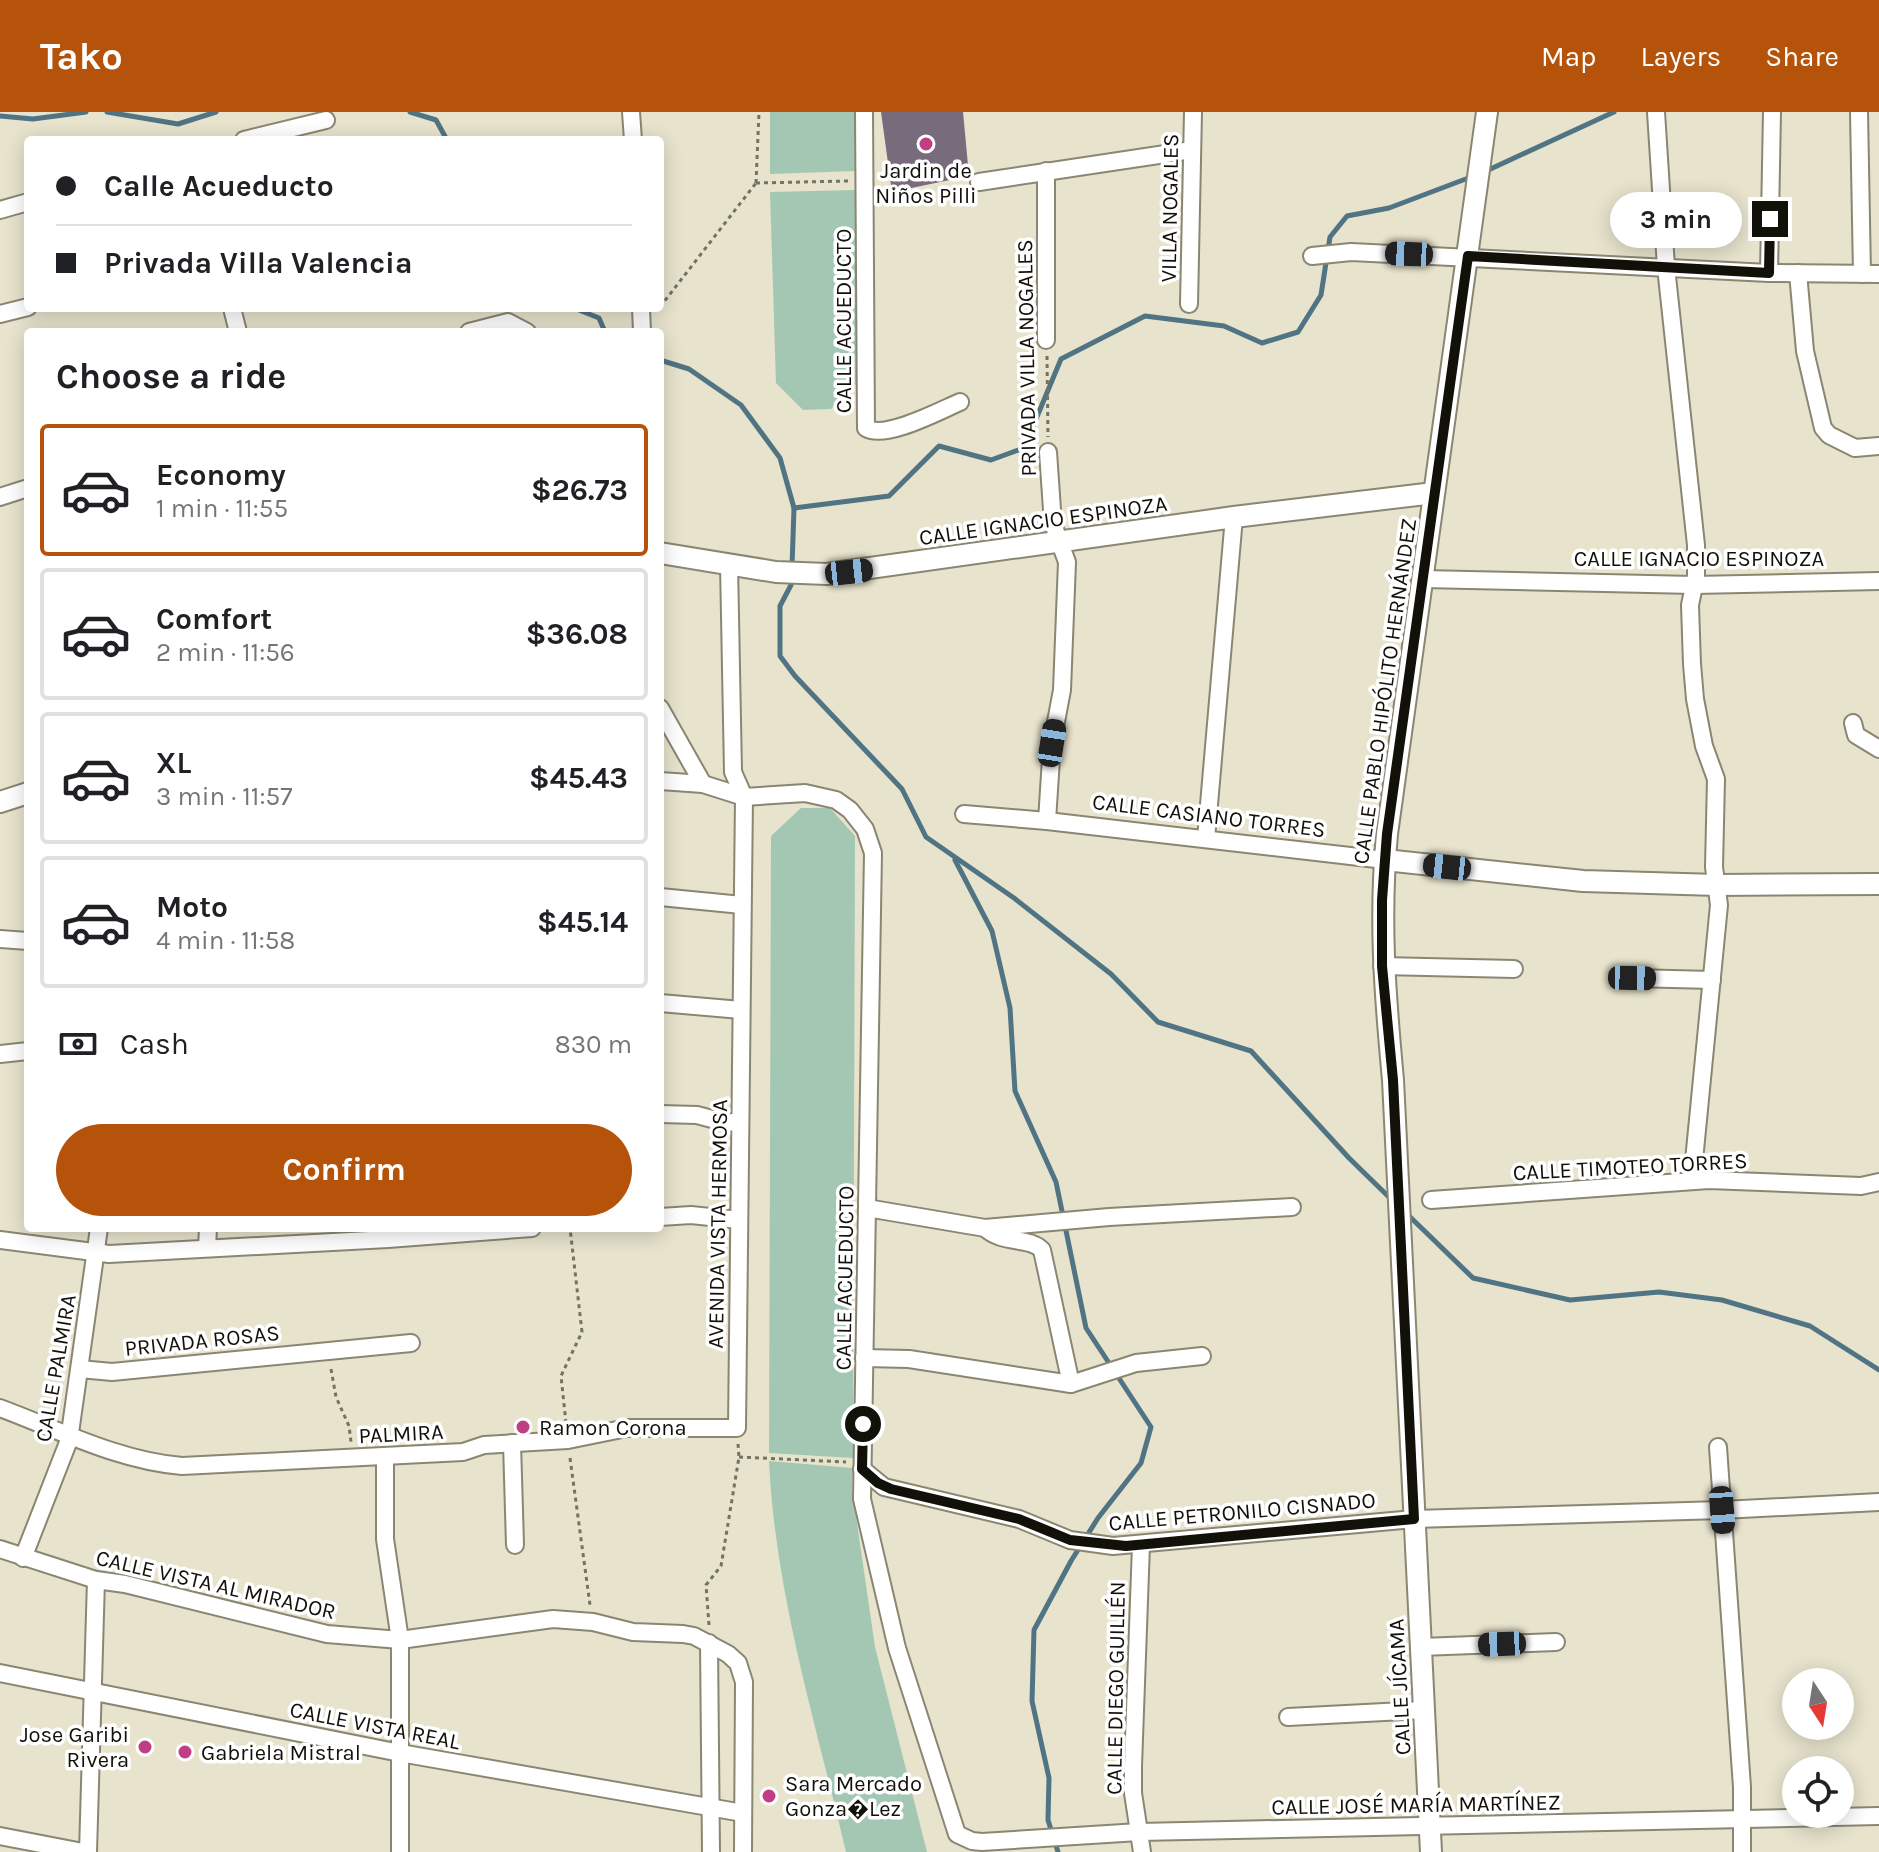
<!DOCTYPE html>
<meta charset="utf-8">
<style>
body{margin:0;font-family:Karla,sans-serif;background:#f2f2f2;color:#202124;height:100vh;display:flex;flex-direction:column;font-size:30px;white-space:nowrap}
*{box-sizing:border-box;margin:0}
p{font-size:26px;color:#757577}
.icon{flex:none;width:44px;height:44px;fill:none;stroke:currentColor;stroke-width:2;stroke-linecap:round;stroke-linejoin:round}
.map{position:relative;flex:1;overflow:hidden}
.panel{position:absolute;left:24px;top:216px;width:640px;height:904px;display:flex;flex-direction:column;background:#fff;border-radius:8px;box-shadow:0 4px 20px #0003}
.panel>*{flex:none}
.hud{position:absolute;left:24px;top:24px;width:640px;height:176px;border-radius:8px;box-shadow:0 4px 20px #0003;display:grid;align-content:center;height:176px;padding:0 32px;background:#fff}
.needle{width:52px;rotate:168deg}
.controls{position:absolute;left:1782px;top:1556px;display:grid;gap:16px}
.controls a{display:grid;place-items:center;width:72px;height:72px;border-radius:50%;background:#fff;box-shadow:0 4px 20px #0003;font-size:40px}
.end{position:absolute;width:36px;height:36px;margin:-18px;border:10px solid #111009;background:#fff;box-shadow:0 0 0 4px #fff}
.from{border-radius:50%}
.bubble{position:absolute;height:56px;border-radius:28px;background:#fff;box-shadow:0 4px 20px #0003;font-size:26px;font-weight:700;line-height:56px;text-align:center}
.car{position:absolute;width:24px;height:48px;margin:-24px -12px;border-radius:10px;box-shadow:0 0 6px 2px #0007;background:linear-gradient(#222 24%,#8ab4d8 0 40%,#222 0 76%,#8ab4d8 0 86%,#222 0)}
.hud b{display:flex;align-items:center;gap:28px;height:76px;font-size:30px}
.hud b+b{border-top:2px solid #e0e0e0}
.hud i{width:20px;height:20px;background:#202124}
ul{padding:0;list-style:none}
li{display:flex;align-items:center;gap:24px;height:132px;margin:0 16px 12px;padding:0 16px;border:4px solid #e0e0e0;border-radius:8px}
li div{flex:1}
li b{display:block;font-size:30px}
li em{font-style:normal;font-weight:700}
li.on{border-color:#b45309}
li>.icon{width:72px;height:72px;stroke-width:1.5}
h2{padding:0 32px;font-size:36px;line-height:96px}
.pay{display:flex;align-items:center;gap:20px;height:88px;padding:0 32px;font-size:30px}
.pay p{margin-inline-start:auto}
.action{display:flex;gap:16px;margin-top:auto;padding:16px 32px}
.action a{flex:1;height:92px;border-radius:48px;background:#b45309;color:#fff;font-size:32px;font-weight:700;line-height:92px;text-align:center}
header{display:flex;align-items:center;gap:48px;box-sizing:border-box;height:112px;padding:0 40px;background:#b45309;color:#fff}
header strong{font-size:38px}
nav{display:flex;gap:44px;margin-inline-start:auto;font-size:28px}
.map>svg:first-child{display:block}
</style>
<header>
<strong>Tako</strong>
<nav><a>Map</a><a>Layers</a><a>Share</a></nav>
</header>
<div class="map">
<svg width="1879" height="1740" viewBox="0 0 1879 1740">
<rect width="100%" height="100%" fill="#e7e3cd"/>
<g fill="#a4c7b3">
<path d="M770,0H855V59L770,62Z"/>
<path d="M855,78L858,270L831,297L803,298L776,271L770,80Z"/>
<path d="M801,696H830L855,724L853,1346L769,1341L771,724Z"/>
<path d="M769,1349L853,1356L852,1377L875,1535L927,1740H846C816,1612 775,1481 769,1349Z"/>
</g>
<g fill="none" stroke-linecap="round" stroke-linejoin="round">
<g stroke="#507483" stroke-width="5">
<path d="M107,0L178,12L216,0"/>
<path d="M410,0L436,8L447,28"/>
<path d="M0,4L33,7L86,0"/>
<path d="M1484,60L1614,0"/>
<path d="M574,196L599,206L605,220"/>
<path d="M660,248L689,257L741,293L780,346L794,396L792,455"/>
<path d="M794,396L889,384L939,334L991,348L1024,336L1061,247L1145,204L1224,214L1262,231L1298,220L1321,183L1330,125L1347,104L1389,96L1471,65"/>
<path d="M791,465V473L780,494V544L795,564L902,677L926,725L1014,786L1111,862L1158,910L1251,939L1349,1046L1393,1089"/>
<path d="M955,748L992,819L1010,896L1015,979L1056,1070L1086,1216L1151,1315L1141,1351L1098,1406L1071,1449L1034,1518L1032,1589L1049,1666L1048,1708L1058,1740"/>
<path d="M1406,1101L1473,1166L1570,1188L1659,1180L1722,1188L1810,1214L1879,1258"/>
</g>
</g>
<path fill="#786b7c" d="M881,0H963L969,64L892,80Z"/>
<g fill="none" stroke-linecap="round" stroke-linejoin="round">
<g stroke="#8a8672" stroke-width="20">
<g id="minor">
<path d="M631,0L633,28"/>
<path d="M864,0L866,316C885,328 939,299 960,290"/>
<path d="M1656,0L1666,155L1696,433V464L1690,493L1692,552L1695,587L1704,634L1716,667L1714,755L1719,793L1692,1069"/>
<path d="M1859,0L1862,162"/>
<path d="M244,28L326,8"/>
<path d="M979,70L1192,38"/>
<path d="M0,98L28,90"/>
<path d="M1312,144L1351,140L1769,161L1879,162"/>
<path d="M1769,161L1772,0"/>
<path d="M1798,161L1805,239L1823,316L1829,323L1855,336L1879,334"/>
<path d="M1189,192L1193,0"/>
<path d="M232,196L238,220"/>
<path d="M641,196L642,220"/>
<path d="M0,202L28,195"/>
<path d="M469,220L508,210L527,220"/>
<path d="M1046,228V59"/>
<path d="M0,385L28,376"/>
<path d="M1423,467L1694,473L1879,469"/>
<path d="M660,596L703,672"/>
<path d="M1853,611L1856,623L1879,637"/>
<path d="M660,669L703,672L744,685L805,681L836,688L850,698L865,717L873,741L862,1387L897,1536L957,1722L972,1729L982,1730L1139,1720L1879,1704"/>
<path d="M964,702L1047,709L1385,748"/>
<path d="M1047,709L1052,631L1062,578L1067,450L1053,412L1048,340"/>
<path d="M1206,727L1234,405"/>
<path d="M660,785L742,793"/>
<path d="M0,827L28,829"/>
<path d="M1382,854L1514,857"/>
<path d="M1632,866L1712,868"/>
<path d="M660,891L741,898"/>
<path d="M0,942L28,939"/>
<path d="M660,1002L697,1003L727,1011L740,1009"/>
<path d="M1431,1088L1709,1068L1861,1074L1879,1070"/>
<path d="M867,1096L985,1116L1109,1105L1292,1095"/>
<path d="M660,1105L691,1103L739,1108"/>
<path d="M985,1116C1003,1133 1028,1124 1042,1138L1071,1272"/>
<path d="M0,1128L109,1142L388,1127L532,1116"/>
<path d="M207,1136L208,1116"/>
<path d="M864,1246L909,1247L1071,1272L1136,1251L1202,1244"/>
<path d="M80,1257L112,1260L411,1231"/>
<path d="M0,1296C59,1318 119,1349 182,1354L463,1340L484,1333L568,1328L627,1316H737L744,685L733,660L729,452"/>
<path d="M512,1331L515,1433"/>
<path d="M1718,1335L1742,1675V1740"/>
<path d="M385,1345V1427L400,1528V1740"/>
<path d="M862,1357L884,1375L1019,1407L1070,1428L1113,1434L1414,1407L1722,1398L1879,1390"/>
<path d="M1141,1433L1133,1654V1681L1142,1740"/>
<path d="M0,1437L96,1468L125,1472L327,1522L400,1528L553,1507L593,1510L633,1520L683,1522L694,1524L728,1542L738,1551L744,1570L743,1740"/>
<path d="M23,1446L69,1328L99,1116"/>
<path d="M709,1531L711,1740"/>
<path d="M1421,1535L1556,1530"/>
<path d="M0,1561L400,1641L743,1701"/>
<path d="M1288,1605L1423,1598"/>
<path d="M0,1724L83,1740"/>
<path d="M88,1740L96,1468"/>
</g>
</g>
<g stroke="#8a8672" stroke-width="24">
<g id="tertiary">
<path d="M660,441L776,460L827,462L1234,405L1434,381"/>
<path d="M0,690L28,681"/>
<path d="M1385,748L1583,769L1717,773L1879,772"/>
<path d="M1431,1740L1393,968C1385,882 1379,808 1387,722L1487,0"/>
</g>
</g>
<g stroke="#747264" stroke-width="3" stroke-dasharray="4 4" stroke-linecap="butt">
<path d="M756,71L848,69"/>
<path d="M756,71L759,0"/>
<path d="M660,195L756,71"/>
<path d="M1047,244L1048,325"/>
<path d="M331,1257L336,1285L349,1314L351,1330"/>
<path d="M566,1311L561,1264L582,1220L570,1116"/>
<path d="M739,1345L846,1350"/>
<path d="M570,1346L590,1493"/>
<path d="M709,1513L706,1473L721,1454L739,1345L738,1332"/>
</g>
<use href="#minor" stroke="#fff" stroke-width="16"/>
<use href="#tertiary" stroke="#fff" stroke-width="20"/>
</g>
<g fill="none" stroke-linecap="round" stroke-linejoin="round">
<path stroke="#111009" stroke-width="10" d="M863,1312L862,1357L878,1371L891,1377L1019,1407L1070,1428L1126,1434L1414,1407L1393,968L1382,854V788L1387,722L1468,144L1769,161L1770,107"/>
</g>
<g fill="#c23e84" stroke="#fff" stroke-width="3">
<circle cx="926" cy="32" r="8"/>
<circle cx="523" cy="1315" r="8"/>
<circle cx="145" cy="1635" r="8"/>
<circle cx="185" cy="1640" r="8"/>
<circle cx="769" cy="1684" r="8"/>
</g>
<g text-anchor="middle" stroke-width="7" stroke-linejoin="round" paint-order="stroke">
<g font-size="22" fill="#111009" stroke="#fff" text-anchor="start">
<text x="926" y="66" text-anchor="middle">Jardin de<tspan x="926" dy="25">Niños Pilli</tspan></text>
<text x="539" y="1323">Ramon Corona</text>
<text x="129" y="1630" text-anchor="end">Jose Garibi<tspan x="129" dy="25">Rivera</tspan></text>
<text x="201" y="1648">Gabriela Mistral</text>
<text x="785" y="1679">Sara Mercado<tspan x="785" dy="25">Gonza�Lez</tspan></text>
</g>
<g font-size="22" fill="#111009" stroke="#fff">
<text transform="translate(1169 96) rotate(-89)" y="8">VILLA NOGALES</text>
<text transform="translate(843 209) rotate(-90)" y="8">CALLE ACUEDUCTO</text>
<text transform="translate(1026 246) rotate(-91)" y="8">PRIVADA VILLA NOGALES</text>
<text transform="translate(1043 408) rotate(-8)" y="8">CALLE IGNACIO ESPINOZA</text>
<text x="1699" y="454">CALLE IGNACIO ESPINOZA</text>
<text transform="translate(1384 579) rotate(-82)" y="8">CALLE PABLO HIPÓLITO HERNÁNDEZ</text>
<text transform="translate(1209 703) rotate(7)" y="8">CALLE CASIANO TORRES</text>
<text transform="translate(1630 1054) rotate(-3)" y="8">CALLE TIMOTEO TORRES</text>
<text transform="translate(717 1112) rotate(-89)" y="8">AVENIDA VISTA HERMOSA</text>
<text transform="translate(844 1166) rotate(-89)" y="8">CALLE ACUEDUCTO</text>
<text transform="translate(202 1228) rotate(-6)" y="8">PRIVADA ROSAS</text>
<text transform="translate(55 1256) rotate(-80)" y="8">CALLE PALMIRA</text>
<text transform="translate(401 1321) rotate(-3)" y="8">PALMIRA</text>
<text transform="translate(1242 1399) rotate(-5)" y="8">CALLE PETRONILO CISNADO</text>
<text transform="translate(216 1472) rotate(13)" y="8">CALLE VISTA AL MIRADOR</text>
<text transform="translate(1399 1575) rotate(-93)" y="8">CALLE JÍCAMA</text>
<text transform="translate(1115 1576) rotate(-89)" y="8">CALLE DIEGO GUILLÉN</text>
<text transform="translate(375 1613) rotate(11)" y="8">CALLE VISTA REAL</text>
<text transform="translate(1416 1692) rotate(-1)" y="8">CALLE JOSÉ MARÍA MARTÍNEZ</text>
</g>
</g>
</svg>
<div class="controls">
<a><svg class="needle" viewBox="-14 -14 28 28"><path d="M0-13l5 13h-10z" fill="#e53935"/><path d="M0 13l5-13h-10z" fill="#757577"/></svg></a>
<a><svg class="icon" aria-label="locate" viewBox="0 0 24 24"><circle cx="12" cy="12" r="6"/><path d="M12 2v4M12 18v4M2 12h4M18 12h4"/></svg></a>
</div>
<i class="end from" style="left:863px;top:1312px"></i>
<i class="end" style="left:1770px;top:107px"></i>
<div class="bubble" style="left:1610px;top:80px;width:132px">3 min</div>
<i class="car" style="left:1409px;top:142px;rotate:272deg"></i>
<i class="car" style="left:849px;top:460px;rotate:84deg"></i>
<i class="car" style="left:1052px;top:631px;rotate:9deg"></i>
<i class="car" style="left:1447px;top:755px;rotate:276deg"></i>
<i class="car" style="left:1632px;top:866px;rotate:91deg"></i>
<i class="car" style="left:1722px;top:1398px;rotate:176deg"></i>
<i class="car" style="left:1502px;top:1532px;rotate:268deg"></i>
<div class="hud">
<b><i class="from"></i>Calle Acueducto</b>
<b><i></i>Privada Villa Valencia</b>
</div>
<section class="panel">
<h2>Choose a ride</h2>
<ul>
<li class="on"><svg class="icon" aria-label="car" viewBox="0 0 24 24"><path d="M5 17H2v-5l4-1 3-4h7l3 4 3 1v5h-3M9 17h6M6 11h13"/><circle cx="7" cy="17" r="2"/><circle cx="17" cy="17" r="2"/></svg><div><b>Economy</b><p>1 min · 11:55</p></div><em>$26.73</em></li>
<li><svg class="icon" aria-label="car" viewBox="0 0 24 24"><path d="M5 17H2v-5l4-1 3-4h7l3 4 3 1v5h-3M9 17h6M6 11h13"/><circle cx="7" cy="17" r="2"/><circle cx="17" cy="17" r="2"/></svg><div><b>Comfort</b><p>2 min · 11:56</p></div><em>$36.08</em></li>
<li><svg class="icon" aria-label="car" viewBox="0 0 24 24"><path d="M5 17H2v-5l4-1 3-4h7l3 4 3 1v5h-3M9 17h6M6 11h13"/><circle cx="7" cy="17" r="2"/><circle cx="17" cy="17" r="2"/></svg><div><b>XL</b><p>3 min · 11:57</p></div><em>$45.43</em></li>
<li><svg class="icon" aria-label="car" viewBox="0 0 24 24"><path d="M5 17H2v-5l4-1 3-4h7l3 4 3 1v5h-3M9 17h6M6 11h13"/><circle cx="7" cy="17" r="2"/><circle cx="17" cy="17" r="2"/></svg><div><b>Moto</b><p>4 min · 11:58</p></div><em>$45.14</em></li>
</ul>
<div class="pay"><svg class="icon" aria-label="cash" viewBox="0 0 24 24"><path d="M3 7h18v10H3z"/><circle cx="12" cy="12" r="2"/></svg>Cash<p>830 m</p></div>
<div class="action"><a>Confirm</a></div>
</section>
</div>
